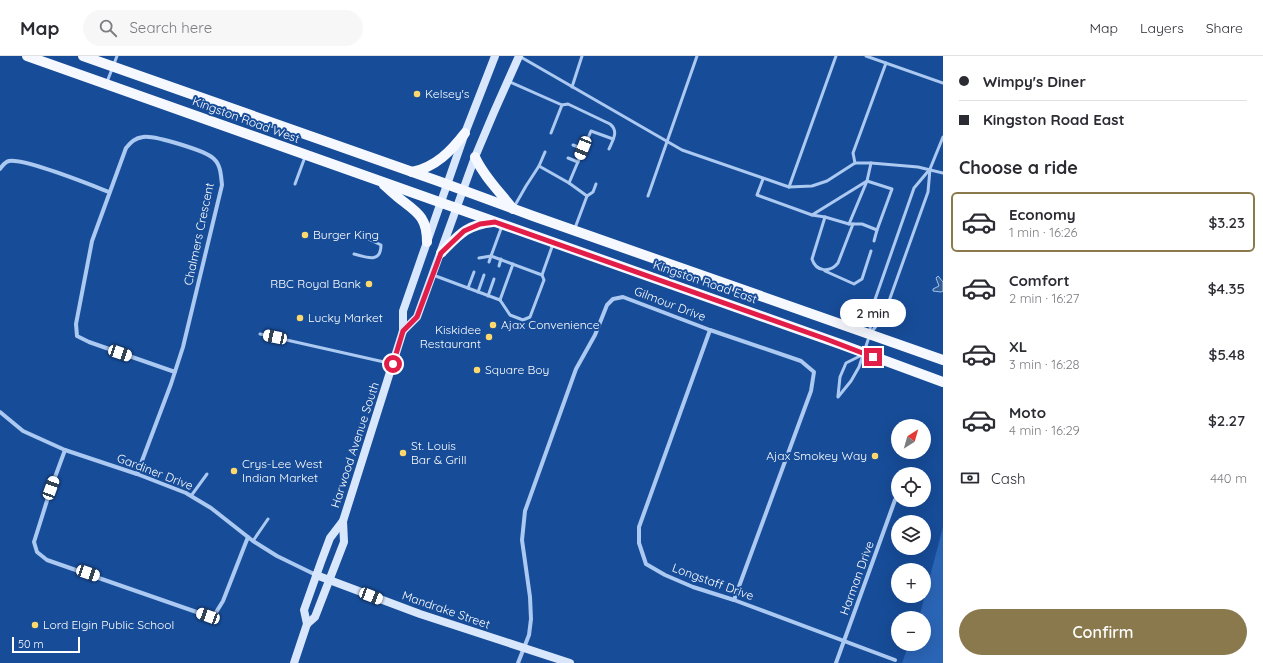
<!DOCTYPE html>
<meta charset="utf-8">
<style>
body{margin:0;font-family:Quicksand,sans-serif;background:#f7f7f7;color:#2b2b33;height:100vh;display:flex;flex-direction:column;font-size:15px;white-space:nowrap}
*{box-sizing:border-box;margin:0}
p{font-size:13px;color:#7c7c81}
.icon{flex:none;width:22px;height:22px;fill:none;stroke:currentColor;stroke-width:2;stroke-linecap:round;stroke-linejoin:round}
.map{position:relative;flex:1;overflow:hidden}
.details{display:flex;flex-direction:column;background:#fff;width:320px}
.details>*{flex:none}
.hud{display:grid;align-content:center;height:88px;padding:0 16px;background:#fff}
.needle{width:26px;rotate:37deg}
.buttons{position:absolute;left:891px;top:363px;display:grid;gap:8px}
.buttons a{display:grid;place-items:center;width:40px;height:40px;border-radius:50%;background:#fff;box-shadow:0 4px 16px #0002;font-size:20px}
.scale{position:absolute;left:12px;bottom:10px;width:68px;box-sizing:border-box;padding-left:4px;border:2px solid #fff;border-top:0;font-size:11px;line-height:14px;white-space:nowrap;color:#fff;-webkit-text-stroke:3px #174c98;paint-order:stroke}
.end{position:absolute;width:18px;height:18px;margin:-9px;border:5px solid #e11d48;background:#fff;box-shadow:0 0 0 2px #fff}
.from{border-radius:50%}
.bubble{position:absolute;height:28px;border-radius:14px;background:#fff;box-shadow:0 4px 16px #0002;font-size:13px;font-weight:600;line-height:28px;text-align:center}
.car{position:absolute;width:12px;height:24px;margin:-12px -6px;border-radius:5px;box-shadow:0 0 3px 1px #0007;background:linear-gradient(#fff 24%,#345 0 40%,#fff 0 76%,#345 0 86%,#fff 0)}
.hud b{display:flex;align-items:center;gap:14px;height:38px;font-size:15px}
.hud b+b{border-top:1px solid #e1e1e2}
.hud i{width:10px;height:10px;background:#2b2b33}
ul{padding:0;list-style:none}
li{display:flex;align-items:center;gap:12px;height:60px;margin:0 8px 6px;padding:0 8px;border:2px solid transparent;border-radius:6px}
li div{flex:1}
li b{display:block;font-size:15px}
li em{font-style:normal;font-weight:600}
li.selected{border-color:#8a794c}
li>.icon{width:36px;height:36px;stroke-width:1.5}
h2{padding:0 16px;font-size:18px;line-height:48px}
.pay{display:flex;align-items:center;gap:10px;height:44px;padding:0 16px;font-size:15px}
.pay p{margin-inline-start:auto}
.button{display:flex;gap:8px;margin-top:auto;padding:8px 16px}
.button a{flex:1;height:46px;border-radius:24px;background:#8a794c;color:#fff;font-size:16px;font-weight:600;line-height:46px;text-align:center}
header{display:flex;align-items:center;gap:24px;box-sizing:border-box;height:56px;padding:0 20px;background:#fff;border-bottom:1px solid #e1e1e2}
header strong{font-size:19px}
nav{display:flex;gap:22px;margin-inline-start:auto;font-size:14px}
.search{width:280px;height:36px;background:#f7f7f7;display:flex;align-items:center;gap:10px;box-sizing:border-box;padding:0 14px;border-radius:22px;color:#7c7c81;font-size:15px}
main{display:flex;flex:1;min-height:0}
.map>svg:first-child{display:block}
</style>
<header>
<strong>Map</strong>
<div class="search"><svg class="icon" aria-label="search" viewBox="0 0 24 24"><circle cx="10" cy="10" r="6"/><path d="M15 15l6 6"/></svg>Search here</div>
<nav><a>Map</a><a>Layers</a><a>Share</a></nav>
</header>
<main>
<div class="map">
<svg width="943" height="607" viewBox="0 0 943 607">
<rect width="100%" height="100%" fill="#174c98"/>
<path fill="#2b65b6" d="M943,471V607H902L909,588H924V562H919Z"/>
<path fill="#345a92" stroke="#9dc3f4" d="M938,220L943,226V235L941,236L933,235V233L939,230L936,222Z"/>
<g fill="none" stroke-linecap="round" stroke-linejoin="round">
<g stroke="#abc9f1" stroke-width="3">
<path d="M519,0L682,94L789,131L812,130L827,125L855,107H871L918,111L943,117"/>
<path d="M866,0L943,27"/>
<path d="M508,25L562,49L568,48L610,68C619,75 613,84 609,93"/>
<path d="M107,26L117,0"/>
<path d="M572,31L582,0"/>
<path d="M551,77L562,49"/>
<path d="M573,89L583,93"/>
<path d="M568,102L578,106"/>
<path d="M855,107L853,97L886,7"/>
<path d="M539,110L545,96"/>
<path d="M763,123L757,139L812,159L825,161L849,168L867,125L871,107"/>
<path d="M295,128L305,101"/>
<path d="M789,131L836,0"/>
<path d="M587,140L593,136L596,128"/>
<path d="M648,140L697,0"/>
<path d="M514,151L526,130L539,110L569,127"/>
<path d="M812,159L867,125L892,133L877,174L862,168H849"/>
<path d="M825,161L812,203C816,216 830,217 838,207L853,168"/>
<path d="M502,170L491,200L542,219L553,188"/>
<path d="M575,172L587,140L569,127L591,75L613,83"/>
<path d="M874,185L877,174"/>
<path d="M354,198C366,201 381,208 381,189L358,178"/>
<path d="M479,202L491,200"/>
<path d="M489,206L491,200"/>
<path d="M499,210L501,203"/>
<path d="M825,215L854,228L862,223L871,195"/>
<path d="M433,219L500,244L513,208"/>
<path d="M468,232L474,216"/>
<path d="M478,236L484,219"/>
<path d="M488,240L494,223"/>
<path d="M500,244L510,259L523,264L530,261L544,224L542,219"/>
<path d="M871,277L884,259L928,136L930,113L943,81"/>
<path d="M260,278L393,308"/>
<path d="M838,340L840,321L846,307L862,299"/>
<path d="M838,341L851,325L859,311L870,278L871,255L914,132L930,113"/>
<path d="M191,440L207,418"/>
<path d="M253,485L268,463"/>
</g>
<g stroke="#abc9f1" stroke-width="4">
<path d="M0,113C2,110 5,106 9,105C25,102 91,129 109,136"/>
<path d="M710,274L639,471V487L646,508L665,519L693,531L734,544L895,604"/>
<path d="M0,356L23,375L65,394L137,418L186,437L211,452L253,485L277,500L316,519"/>
<path d="M65,394L51,432L34,486L37,496L47,504L208,560L215,558L223,545L248,481"/>
<path d="M137,418L171,328L183,291L222,129C221,121 221,109 214,103C207,95 154,79 143,81C135,82 131,86 126,92L92,185L76,268L77,280L89,286L175,316"/>
<path d="M518,607L529,579L531,563L530,541L522,484L525,455L576,313L595,279L607,249L613,243L623,241L710,274L801,305L814,316L811,335L734,544"/>
<path d="M836,607L895,444"/>
</g>
<g stroke="#d9e7fc" stroke-width="8">
<path d="M403,275L417,261L475,101L494,56L519,0"/>
<path d="M316,519L420,558L570,607"/>
<path d="M307,568L304,554L321,506L330,482L343,465"/>
<path d="M294,607L307,568L315,561L344,486L343,465L403,275V255L465,77L495,0"/>
</g>
<g stroke="#f5f9ff" stroke-width="10">
<path d="M27,0L840,288L943,326"/>
<path d="M83,0L438,125L533,160L943,304"/>
<path d="M475,101C484,121 500,136 513,153"/>
<path d="M412,116C436,111 451,95 465,77"/>
<path d="M384,129C391,135 397,141 404,146C420,158 427,164 427,186"/>
<path d="M441,197C459,179 466,169 493,166"/>
</g>
</g>
<g fill="none" stroke-linecap="round" stroke-linejoin="round">
<path stroke="#e11d48" stroke-width="5" d="M393,308L403,275L417,261L441,197L464,175L480,168L495,166L826,283L873,301"/>
</g>
<g fill="#ffd96b" stroke="#174c98" stroke-width="1.5">
<circle cx="417" cy="38" r="4"/>
<circle cx="305" cy="179" r="4"/>
<circle cx="369" cy="228" r="4"/>
<circle cx="300" cy="262" r="4"/>
<circle cx="493" cy="269" r="4"/>
<circle cx="489" cy="281" r="4"/>
<circle cx="477" cy="314" r="4"/>
<circle cx="403" cy="397" r="4"/>
<circle cx="875" cy="400" r="4"/>
<circle cx="234" cy="415" r="4"/>
<circle cx="35" cy="569" r="4"/>
</g>
<g text-anchor="middle" stroke-width="4" stroke-linejoin="round" paint-order="stroke">
<g font-size="12" fill="#fff" stroke="#174c98" text-anchor="start">
<text x="425" y="42">Kelsey's</text>
<text x="313" y="183">Burger King</text>
<text x="361" y="232" text-anchor="end">RBC Royal Bank</text>
<text x="308" y="266">Lucky Market</text>
<text x="501" y="273">Ajax Convenience</text>
<text x="481" y="278" text-anchor="end">Kiskidee<tspan x="481" dy="14">Restaurant</tspan></text>
<text x="485" y="318">Square Boy</text>
<text x="411" y="394">St. Louis<tspan x="411" dy="14">Bar &amp; Grill</tspan></text>
<text x="867" y="404" text-anchor="end">Ajax Smokey Way</text>
<text x="242" y="412">Crys-Lee West<tspan x="242" dy="14">Indian Market</tspan></text>
<text x="43" y="573">Lord Elgin Public School</text>
</g>
<g font-size="12" fill="#fff" stroke="#174c98">
<text transform="translate(246 64) rotate(20)" y="4">Kingston Road West</text>
<text transform="translate(199 178) rotate(-78)" y="4">Chalmers Crescent</text>
<text transform="translate(705 226) rotate(19)" y="4">Kingston Road East</text>
<text transform="translate(670 248) rotate(21)" y="4">Gilmour Drive</text>
<text transform="translate(355 389) rotate(-72)" y="4">Harwood Avenue South</text>
<text transform="translate(155 416) rotate(21)" y="4">Gardiner Drive</text>
<text transform="translate(857 522) rotate(-70)" y="4">Harman Drive</text>
<text transform="translate(713 526) rotate(20)" y="4">Longstaff Drive</text>
<text transform="translate(446 554) rotate(19)" y="4">Mandrake Street</text>
</g>
</g>
</svg>
<div class="buttons">
<a><svg class="needle" viewBox="-14 -14 28 28"><path d="M0-13l5 13h-10z" fill="#e53935"/><path d="M0 13l5-13h-10z" fill="#7c7c81"/></svg></a>
<a><svg class="icon" aria-label="locate" viewBox="0 0 24 24"><circle cx="12" cy="12" r="6"/><path d="M12 2v4M12 18v4M2 12h4M18 12h4"/></svg></a>
<a><svg class="icon" aria-label="layers" viewBox="0 0 24 24"><path d="M12 4l9 5-9 5-9-5zM3 14l9 5 9-5"/></svg></a>
<a>+</a>
<a>−</a>
</div>
<div class="scale">50 m</div>
<i class="end from" style="left:393px;top:308px"></i>
<i class="end" style="left:873px;top:301px"></i>
<div class="bubble" style="left:840px;top:243px;width:66px">2 min</div>
<i class="car" style="left:583px;top:92px;rotate:202deg"></i>
<i class="car" style="left:275px;top:281px;rotate:282deg"></i>
<i class="car" style="left:120px;top:297px;rotate:109deg"></i>
<i class="car" style="left:51px;top:432px;rotate:20deg"></i>
<i class="car" style="left:88px;top:517px;rotate:109deg"></i>
<i class="car" style="left:371px;top:540px;rotate:111deg"></i>
<i class="car" style="left:208px;top:560px;rotate:290deg"></i>
</div>
<section class="details">
<div class="hud">
<b><i class="from"></i>Wimpy's Diner</b>
<b><i></i>Kingston Road East</b>
</div>
<h2>Choose a ride</h2>
<ul>
<li class="selected"><svg class="icon" aria-label="car" viewBox="0 0 24 24"><path d="M5 17H2v-5l4-1 3-4h7l3 4 3 1v5h-3M9 17h6M6 11h13"/><circle cx="7" cy="17" r="2"/><circle cx="17" cy="17" r="2"/></svg><div><b>Economy</b><p>1 min · 16:26</p></div><em>$3.23</em></li>
<li><svg class="icon" aria-label="car" viewBox="0 0 24 24"><path d="M5 17H2v-5l4-1 3-4h7l3 4 3 1v5h-3M9 17h6M6 11h13"/><circle cx="7" cy="17" r="2"/><circle cx="17" cy="17" r="2"/></svg><div><b>Comfort</b><p>2 min · 16:27</p></div><em>$4.35</em></li>
<li><svg class="icon" aria-label="car" viewBox="0 0 24 24"><path d="M5 17H2v-5l4-1 3-4h7l3 4 3 1v5h-3M9 17h6M6 11h13"/><circle cx="7" cy="17" r="2"/><circle cx="17" cy="17" r="2"/></svg><div><b>XL</b><p>3 min · 16:28</p></div><em>$5.48</em></li>
<li><svg class="icon" aria-label="car" viewBox="0 0 24 24"><path d="M5 17H2v-5l4-1 3-4h7l3 4 3 1v5h-3M9 17h6M6 11h13"/><circle cx="7" cy="17" r="2"/><circle cx="17" cy="17" r="2"/></svg><div><b>Moto</b><p>4 min · 16:29</p></div><em>$2.27</em></li>
</ul>
<div class="pay"><svg class="icon" aria-label="cash" viewBox="0 0 24 24"><path d="M3 7h18v10H3z"/><circle cx="12" cy="12" r="2"/></svg>Cash<p>440 m</p></div>
<div class="button"><a>Confirm</a></div>
</section>
</main>
